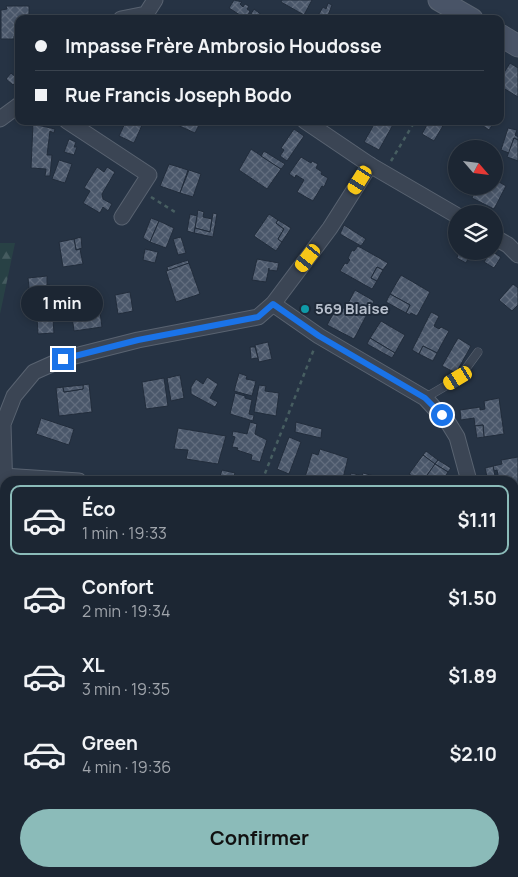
<!DOCTYPE html>
<html lang="fr">
<meta charset="utf-8">
<style>
body{margin:0;font-family:Manrope,sans-serif;background:#29323f;color:#f1f3f6;height:100vh;display:flex;flex-direction:column;font-size:19px;white-space:nowrap}
*{box-sizing:border-box;margin:0}
p{font-size:16px;color:#a0a5ac}
.icon{flex:none;width:28px;height:28px;fill:none;stroke:currentColor;stroke-width:2;stroke-linecap:round;stroke-linejoin:round}
.map{position:relative;flex:1;overflow:hidden}
.details{position:absolute;left:0px;top:476px;width:519px;height:401px;display:flex;flex-direction:column;background:#1c2633;border-radius:15px 15px 0 0;box-shadow:0 2px 8px #0003,0 0 0 1px #3a434e}
.details>*{flex:none}
.guide{position:absolute;left:15px;top:15px;width:489px;height:110px;border-radius:10px;box-shadow:0 2px 8px #0003,0 0 0 1px #3a434e;display:grid;align-content:center;height:110px;padding:0 20px;background:#1c2633}
.needle{width:32px;rotate:118deg}
.fabs{position:absolute;left:448px;top:140px;display:grid;gap:10px}
.fabs a{display:grid;place-items:center;width:55px;height:55px;border-radius:50%;background:#1c2633;box-shadow:0 2px 8px #0003,0 0 0 1px #3a434e;font-size:25px}
.end{position:absolute;width:22px;height:22px;margin:-11px;border:6px solid #1a73e8;background:#fff;box-shadow:0 0 0 2px #fff}
.from{border-radius:50%}
.bubble{position:absolute;height:35px;border-radius:18px;background:#1c2633;box-shadow:0 2px 8px #0003,0 0 0 1px #3a434e;font-size:16px;font-weight:700;line-height:35px;text-align:center}
.car{position:absolute;width:15px;height:30px;margin:-15px -8px;border-radius:6px;box-shadow:0 0 4px 1px #0007;background:linear-gradient(#f5c518 24%,#345 0 40%,#f5c518 0 76%,#345 0 86%,#f5c518 0)}
.guide b{display:flex;align-items:center;gap:18px;height:48px;font-size:19px}
.guide b+b{border-top:1px solid #3a434e}
.guide i{width:12px;height:12px;background:#f1f3f6}
ul{padding:9px 0 0;list-style:none}
li{display:flex;align-items:center;gap:15px;height:70px;margin:0 10px 8px;padding:0 10px;border:2px solid transparent;border-radius:10px}
li div{flex:1}
li b{display:block;font-size:19px}
li em{font-style:normal;font-weight:700}
li.on{border-color:#8bbbb9}
li>.icon{width:45px;height:45px;stroke-width:1.5}
.action{display:flex;gap:10px;margin-top:auto;padding:10px 20px}
.action a{flex:1;height:58px;border-radius:30px;background:#8bbbb9;color:#111;font-size:20px;font-weight:700;line-height:58px;text-align:center}
.map>svg:first-child{display:block}
</style>
<div class="map">
<svg width="518" height="877" viewBox="0 0 518 877">
<defs>
<pattern id="forest-firs" width="22" height="20" patternUnits="userSpaceOnUse" patternTransform="scale(1.25)"><rect width="22" height="20" fill="#284145"/><path d="M5 1l3.5 6h-7zM16 11l3.5 6h-7z" fill="#455b5f"/></pattern>
<pattern id="building-cross-hatch" width="8" height="8" patternUnits="userSpaceOnUse" patternTransform="scale(1.25)"><rect width="8" height="8" fill="#4a576a"/><path d="M0 0l8 8M0 8l8-8" fill="none" stroke="#626d7e"/></pattern>
</defs>
<rect width="100%" height="100%" fill="#263344"/>
<g fill="url(#forest-firs)">
<path d="M0,243H15L0,314Z"/>
<path d="M0,789L5,791V872H494L504,877H0Z"/>
</g>
<g fill="url(#building-cross-hatch)" stroke="#212c3b">
<path d="M234,0L242,2L240,4L243,7L245,4L249,6L247,9L250,11L246,19L229,8Z"/>
<path d="M282,0H312L304,15L281,2Z"/>
<path d="M328,3L332,5L327,18L329,19H316L323,7L326,9Z"/>
<path d="M6,6H29V18L19,19V36H14V39H1V10L7,9Z"/>
<path d="M254,9L263,16L261,19H248Z"/>
<path d="M510,63L518,68V97L500,86V79Z"/>
<path d="M11,73L18,79L13,85L6,79Z"/>
<path d="M126,121L143,123L134,143L119,136Z"/>
<path d="M176,121H201L195,133L175,124Z"/>
<path d="M376,121H395L379,150L364,142Z"/>
<path d="M429,121H439L444,124L434,141L422,134Z"/>
<path d="M476,121H495L489,130Z"/>
<path d="M33,124L55,129L54,133L50,131L47,155H52L50,176H45L46,169L31,168Z"/>
<path d="M508,128L517,130L515,135L518,137V140L514,138L509,153L501,150Z"/>
<path d="M294,129L304,136L287,161L280,156L284,150L281,148Z"/>
<path d="M514,138L518,140V161L507,157Z"/>
<path d="M69,139L76,142L74,147H77L74,155L64,152Z"/>
<path d="M251,149L281,169L267,189L239,170Z"/>
<path d="M264,151L285,164L281,169L261,156Z"/>
<path d="M301,157L311,163L312,161L318,164L316,168L322,172L321,174L328,178L324,187L322,186L313,201L297,192L304,180L296,175L295,178L289,174Z"/>
<path d="M59,160L72,164L65,183L52,179Z"/>
<path d="M169,164L188,170L180,193L160,186Z"/>
<path d="M97,167L104,172L107,167L115,172L102,194L103,199L112,204L108,211L103,207L100,213L83,203L90,191L84,188Z"/>
<path d="M189,170L201,174L193,197L180,193Z"/>
<path d="M494,179L506,186L494,209L472,198L478,186H494Z"/>
<path d="M198,210L204,212L203,217L212,219L210,232L195,228Z"/>
<path d="M213,213L217,214L213,237L194,233L195,228L210,232Z"/>
<path d="M190,214L197,216L194,233L187,231Z"/>
<path d="M269,214L278,220L276,223L284,229L278,239L282,242L276,251L254,236Z"/>
<path d="M151,218L159,221L150,242L143,238Z"/>
<path d="M278,220L291,228L282,242L278,239L284,229L276,223Z"/>
<path d="M159,221L174,228L166,248L150,242Z"/>
<path d="M344,225L366,239L361,246L340,234Z"/>
<path d="M81,237L82,248L76,250L74,239Z"/>
<path d="M181,237L186,253L178,255L173,239Z"/>
<path d="M74,239L76,250L80,249L83,264L63,267L59,242Z"/>
<path d="M358,246L388,263L383,270L377,267L371,278L377,281L372,289L340,271L345,263L347,264L350,260L348,258L352,250L354,251Z"/>
<path d="M145,249L158,252L155,263L143,260Z"/>
<path d="M459,251L471,253L466,263L457,258Z"/>
<path d="M491,251L501,257L494,268L484,262Z"/>
<path d="M257,259L279,263L277,271L269,270V268L266,282L252,280Z"/>
<path d="M188,260L189,263L168,271L167,267Z"/>
<path d="M189,263L200,294L176,302L166,271Z"/>
<path d="M377,267L383,270L377,281L371,278Z"/>
<path d="M401,275L430,292L417,316L411,313L410,315L406,313L410,305L390,294Z"/>
<path d="M47,276V285H50V292L48,293L49,306L31,307L28,278Z"/>
<path d="M513,284L518,288V305L512,311L499,300Z"/>
<path d="M355,290L374,301L354,339L327,325L338,305L345,309Z"/>
<path d="M130,292L133,311L118,314L115,295Z"/>
<path d="M390,294L410,305L406,313L386,302Z"/>
<path d="M98,297L102,327L74,331L70,301Z"/>
<path d="M304,303L311,308L306,315L300,311Z"/>
<path d="M431,312L439,316L434,326L439,329L441,327L449,331L437,353L423,346L419,354L412,350Z"/>
<path d="M37,317H46V321L53,320L54,333L38,334Z"/>
<path d="M381,321L405,335L395,353L370,338Z"/>
<path d="M370,338L395,353L392,358L367,344Z"/>
<path d="M458,338L471,346L456,373L442,366Z"/>
<path d="M268,342L272,359L259,362L255,345Z"/>
<path d="M423,346L437,353L433,361L419,354Z"/>
<path d="M250,347H255L258,358L251,359Z"/>
<path d="M239,373L247,376L246,379L256,381L252,396L234,391Z"/>
<path d="M180,375L184,398L171,401L167,378Z"/>
<path d="M207,377L218,384L210,398L218,402L215,407L191,394V387L196,379L203,384Z"/>
<path d="M164,378L168,406L146,409L142,382Z"/>
<path d="M89,384L92,412L59,416L56,388L63,387L64,392L83,389V385Z"/>
<path d="M83,385V389L64,392L63,387Z"/>
<path d="M259,385L266,386L265,391L279,393L276,416L254,412Z"/>
<path d="M235,393L245,396V398L252,400L249,414L254,415L253,421L230,414Z"/>
<path d="M499,398L504,434L484,437L483,425L475,426L474,418L461,420L460,410L480,407V410L485,409L484,401Z"/>
<path d="M41,418L74,429L69,445L36,434Z"/>
<path d="M250,422L257,424L255,434L267,440L260,462L251,460L252,455L237,450L238,448L232,447L235,437L232,436L233,431L247,434Z"/>
<path d="M296,422L322,429L321,438L295,432Z"/>
<path d="M483,425L484,437L477,438L475,426Z"/>
<path d="M178,428L226,436L218,464L186,459L188,450L174,449Z"/>
<path d="M289,437L301,442L289,474L277,469Z"/>
<path d="M320,449L348,458L343,478L333,476L331,481H304L312,453L318,455Z"/>
<path d="M426,451L438,460L435,464L423,455Z"/>
<path d="M423,455L435,464L423,481H420L409,474Z"/>
<path d="M518,457V486L514,488V481H494L499,480L497,470L494,471L493,466L502,464L501,460Z"/>
<path d="M438,460L451,468L448,472L435,464Z"/>
<path d="M435,464L448,472L442,481H423Z"/>
<path d="M493,466L496,481H488L485,468Z"/>
<path d="M222,470L235,473L232,481L220,476Z"/>
<path d="M351,473L362,476L363,473L374,476V479L381,481H349Z"/>
<path d="M0,719L5,721V750L0,749Z"/>
</g>
<g fill="none" stroke-linecap="round" stroke-linejoin="round">
<g stroke="#596371" stroke-width="9">
<g id="lane">
<path d="M425,398L459,378L478,352"/>
<path d="M0,777L5,776"/>
</g>
</g>
<g stroke="#596371" stroke-width="17">
<g id="street">
<path d="M121,19L146,14L155,0"/>
<path d="M0,119L19,105"/>
<path d="M67,121L149,175L122,217"/>
<path d="M305,121L370,165L456,215"/>
<path d="M494,237L508,245L518,255"/>
<path d="M273,304L319,336L425,398L449,424L457,437L469,481"/>
<path d="M3,476L79,481"/>
<path d="M5,494L3,424L14,396L34,372L63,359L138,340L258,317L273,304L330,228L370,165"/>
</g>
</g>
<g stroke="#596371" stroke-width="23">
<g id="secondary">
<path d="M439,0L472,19"/>
<path d="M500,35L518,46"/>
</g>
</g>
<g stroke="#475e61" stroke-width="2.5" stroke-dasharray="4 4" stroke-linecap="butt">
<path d="M391,161L415,121"/>
<path d="M151,197L175,212"/>
<path d="M262,481L314,349"/>
</g>
<use href="#lane" stroke="#3b4554" stroke-width="8"/>
<use href="#street" stroke="#3b4554" stroke-width="15"/>
<use href="#secondary" stroke="#495467" stroke-width="21"/>
</g>
<g fill="none" stroke-linecap="round" stroke-linejoin="round">
<path stroke="#1a73e8" stroke-width="6" d="M63,359L138,340L258,317L273,304L319,336L425,398L442,415"/>
</g>
<circle fill="#0f9aa8" stroke="#1f2a39" stroke-width="2" cx="305" cy="309" r="5"/>
<g text-anchor="middle" stroke-width="4" stroke-linejoin="round" paint-order="stroke">
<g font-size="15" font-weight="bold" fill="#b8c0cd" stroke="#1f2a39" text-anchor="start">
<text x="315" y="314">569 Blaise</text>
</g>
</g>
</svg>
<div class="fabs">
<a><svg class="needle" viewBox="-14 -14 28 28"><path d="M0-13l5 13h-10z" fill="#e53935"/><path d="M0 13l5-13h-10z" fill="#a0a5ac"/></svg></a>
<a><svg class="icon" aria-label="layers" viewBox="0 0 24 24"><path d="M12 4l9 5-9 5-9-5zM3 14l9 5 9-5"/></svg></a>
</div>
<i class="end from" style="left:442px;top:415px"></i>
<i class="end" style="left:63px;top:359px"></i>
<div class="bubble" style="left:21px;top:286px;width:82px">1 min</div>
<i class="car" style="left:360px;top:180px;rotate:212deg"></i>
<i class="car" style="left:308px;top:258px;rotate:217deg"></i>
<i class="car" style="left:458px;top:378px;rotate:239deg"></i>
<div class="guide">
<b><i class="from"></i>Impasse Frère Ambrosio Houdosse</b>
<b><i></i>Rue Francis Joseph Bodo</b>
</div>
<section class="details">
<ul>
<li class="on"><svg class="icon" aria-label="car" viewBox="0 0 24 24"><path d="M5 17H2v-5l4-1 3-4h7l3 4 3 1v5h-3M9 17h6M6 11h13"/><circle cx="7" cy="17" r="2"/><circle cx="17" cy="17" r="2"/></svg><div><b>Éco</b><p>1 min · 19:33</p></div><em>$1.11</em></li>
<li><svg class="icon" aria-label="car" viewBox="0 0 24 24"><path d="M5 17H2v-5l4-1 3-4h7l3 4 3 1v5h-3M9 17h6M6 11h13"/><circle cx="7" cy="17" r="2"/><circle cx="17" cy="17" r="2"/></svg><div><b>Confort</b><p>2 min · 19:34</p></div><em>$1.50</em></li>
<li><svg class="icon" aria-label="car" viewBox="0 0 24 24"><path d="M5 17H2v-5l4-1 3-4h7l3 4 3 1v5h-3M9 17h6M6 11h13"/><circle cx="7" cy="17" r="2"/><circle cx="17" cy="17" r="2"/></svg><div><b>XL</b><p>3 min · 19:35</p></div><em>$1.89</em></li>
<li><svg class="icon" aria-label="car" viewBox="0 0 24 24"><path d="M5 17H2v-5l4-1 3-4h7l3 4 3 1v5h-3M9 17h6M6 11h13"/><circle cx="7" cy="17" r="2"/><circle cx="17" cy="17" r="2"/></svg><div><b>Green</b><p>4 min · 19:36</p></div><em>$2.10</em></li>
</ul>
<div class="action"><a>Confirmer</a></div>
</section>
</div>
